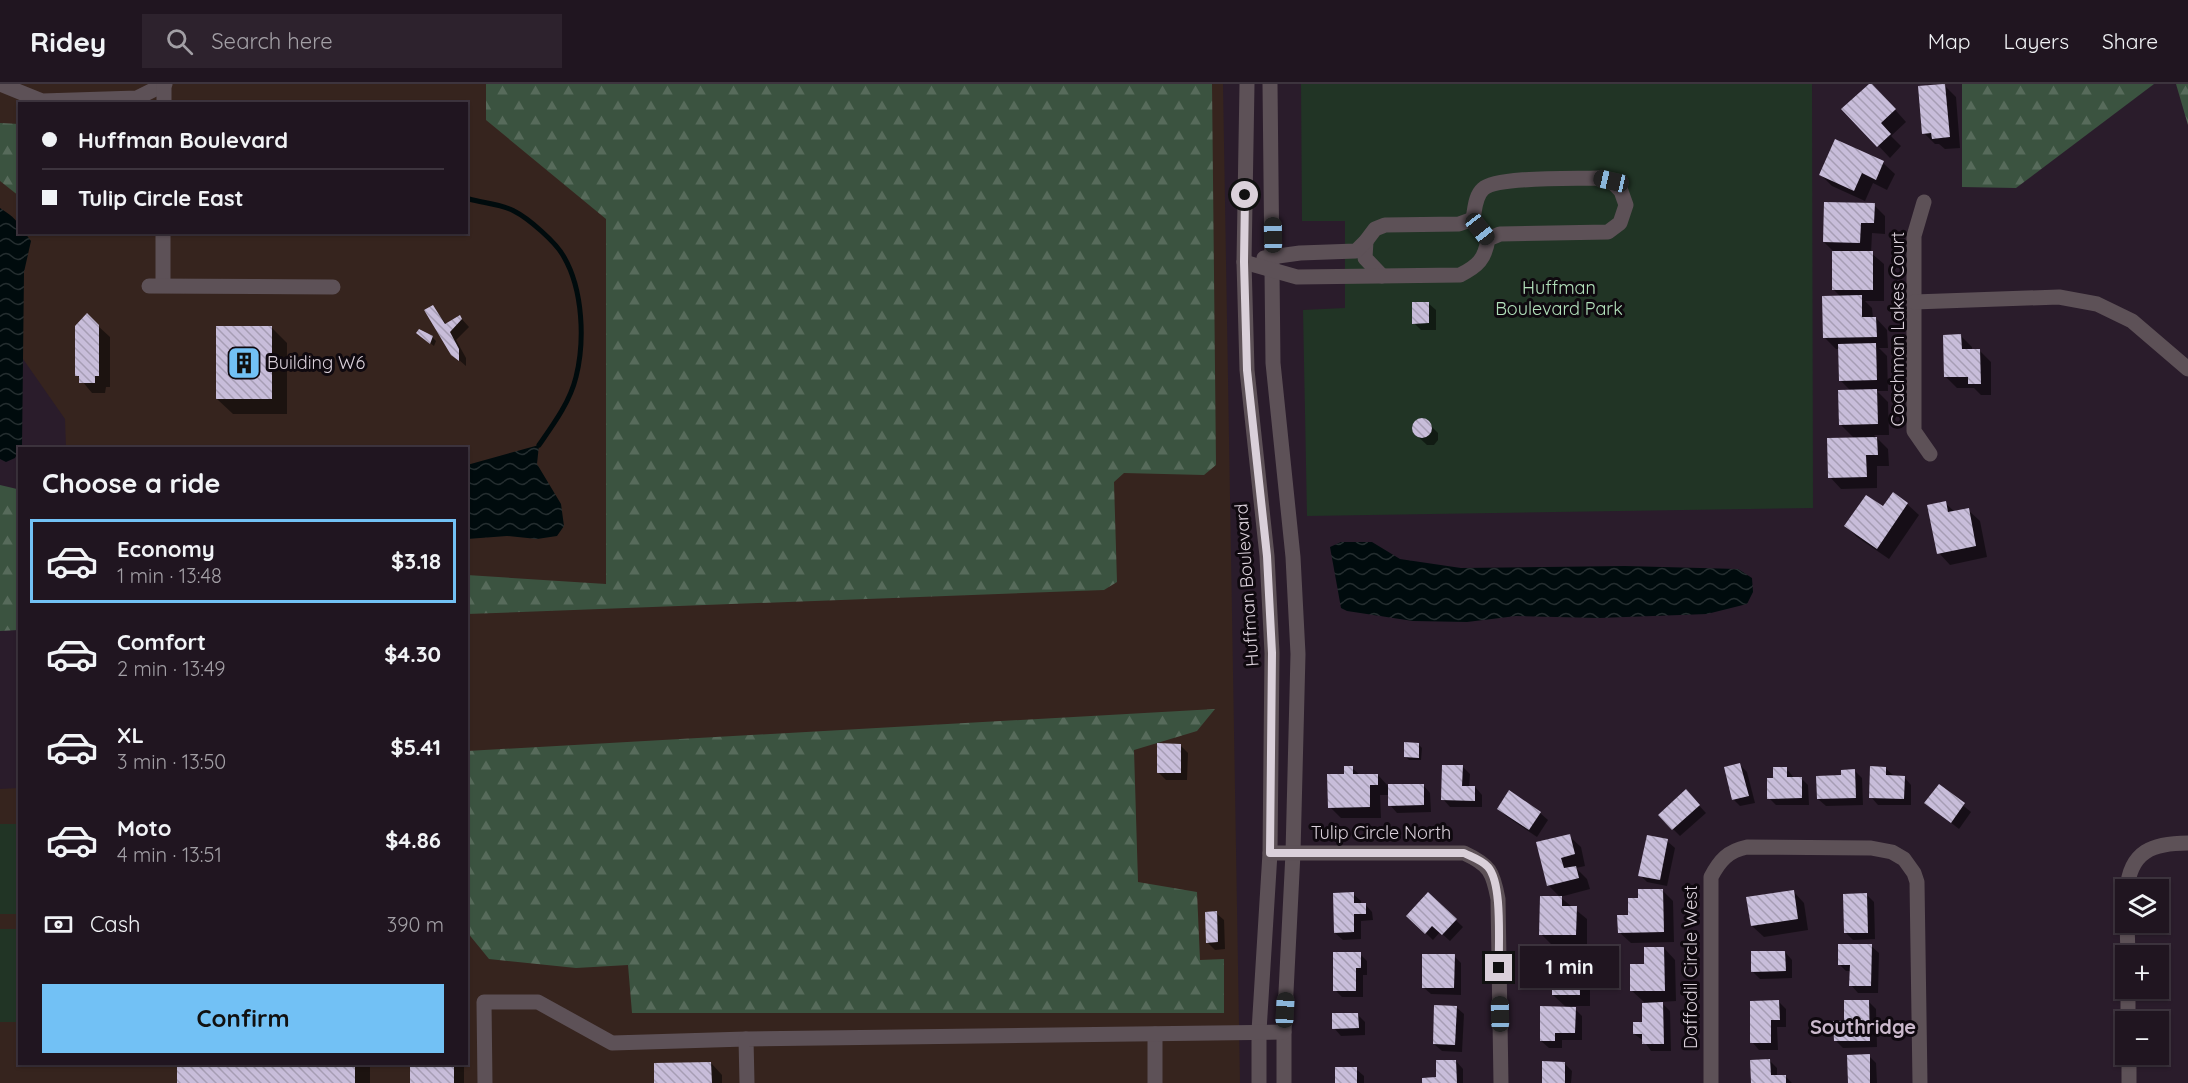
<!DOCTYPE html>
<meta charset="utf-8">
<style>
body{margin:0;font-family:Quicksand,sans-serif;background:#2d222d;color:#f1f3f6;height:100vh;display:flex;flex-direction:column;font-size:22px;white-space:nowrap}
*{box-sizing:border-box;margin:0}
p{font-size:20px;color:#a29fa5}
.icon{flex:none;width:33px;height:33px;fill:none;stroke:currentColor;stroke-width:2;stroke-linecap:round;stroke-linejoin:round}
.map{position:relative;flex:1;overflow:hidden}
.sheet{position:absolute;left:18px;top:363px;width:450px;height:618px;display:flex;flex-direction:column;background:#201520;border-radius:0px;box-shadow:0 2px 4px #0004,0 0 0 2px #3d343e}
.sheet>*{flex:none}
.top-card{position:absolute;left:18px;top:18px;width:450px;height:132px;border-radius:0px;box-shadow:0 2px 4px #0004,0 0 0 2px #3d343e;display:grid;align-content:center;height:132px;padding:0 24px;background:#201520}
.tools{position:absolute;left:2115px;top:795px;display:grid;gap:12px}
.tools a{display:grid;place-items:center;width:54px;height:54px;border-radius:0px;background:#201520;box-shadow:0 2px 4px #0004,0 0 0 2px #3d343e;font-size:30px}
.end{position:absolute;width:27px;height:27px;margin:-14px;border:8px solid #dad0da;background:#111;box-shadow:0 0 0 3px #111}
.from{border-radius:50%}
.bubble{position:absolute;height:42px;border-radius:0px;background:#201520;box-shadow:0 2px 4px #0004,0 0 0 2px #3d343e;font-size:20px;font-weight:800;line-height:42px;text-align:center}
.car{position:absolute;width:18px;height:36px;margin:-18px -9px;border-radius:8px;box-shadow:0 0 4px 2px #0007;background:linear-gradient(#222 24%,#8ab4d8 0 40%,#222 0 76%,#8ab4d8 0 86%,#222 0)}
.top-card b{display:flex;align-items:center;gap:21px;height:57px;font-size:22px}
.top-card b+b{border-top:2px solid #3d343e}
.top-card i{width:15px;height:15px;background:#f1f3f6}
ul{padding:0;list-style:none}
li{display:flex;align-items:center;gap:18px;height:84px;margin:0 12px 9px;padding:0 12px;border:3px solid transparent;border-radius:0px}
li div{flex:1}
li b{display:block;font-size:22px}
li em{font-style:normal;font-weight:800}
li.selected{border-color:#72c1f5}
li>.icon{width:54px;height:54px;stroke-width:1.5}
h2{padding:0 24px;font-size:27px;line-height:72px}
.pay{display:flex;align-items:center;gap:15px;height:66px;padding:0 24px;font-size:22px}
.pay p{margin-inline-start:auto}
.action{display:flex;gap:12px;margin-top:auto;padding:12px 24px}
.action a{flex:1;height:69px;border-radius:0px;background:#72c1f5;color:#111;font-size:24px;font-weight:800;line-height:69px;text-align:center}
header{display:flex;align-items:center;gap:36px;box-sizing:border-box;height:84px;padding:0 30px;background:#201520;border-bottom:2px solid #3d343e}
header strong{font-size:28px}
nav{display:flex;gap:33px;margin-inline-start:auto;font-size:21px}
.search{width:420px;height:54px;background:#2d222d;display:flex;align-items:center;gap:15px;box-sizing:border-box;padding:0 21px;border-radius:0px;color:#a29fa5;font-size:22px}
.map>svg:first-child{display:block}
</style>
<header>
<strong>Ridey</strong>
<div class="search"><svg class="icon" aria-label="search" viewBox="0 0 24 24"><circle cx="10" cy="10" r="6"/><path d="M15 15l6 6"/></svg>Search here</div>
<nav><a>Map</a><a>Layers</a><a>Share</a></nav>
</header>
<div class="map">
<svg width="2188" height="999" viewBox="0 0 2188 999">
<defs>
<pattern id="forest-firs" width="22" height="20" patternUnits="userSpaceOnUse" patternTransform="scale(1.5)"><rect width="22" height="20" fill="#3b5340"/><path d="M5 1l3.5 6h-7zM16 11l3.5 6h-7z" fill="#576b5b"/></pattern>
<pattern id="water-waves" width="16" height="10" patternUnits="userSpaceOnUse" patternTransform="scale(1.5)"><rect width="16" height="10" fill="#000b0d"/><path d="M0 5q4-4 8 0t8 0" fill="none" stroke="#252e30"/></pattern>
<pattern id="building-back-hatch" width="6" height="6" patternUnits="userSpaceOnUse" patternTransform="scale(1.5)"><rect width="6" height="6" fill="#c8bdda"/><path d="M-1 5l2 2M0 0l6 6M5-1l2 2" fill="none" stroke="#a69db4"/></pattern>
</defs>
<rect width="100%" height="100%" fill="#2a1c2b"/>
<path fill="#36241e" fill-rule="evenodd" d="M0,0H1223L1240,999H0V705L19,704L20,980H466V364H66L65,335L0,242ZM20,20H466V148H20Z"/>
<g fill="url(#forest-firs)">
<path d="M486,0H1212L1216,381L1204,391L1124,389L1114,398L1117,498L1104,506L467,530V491L606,500V135L486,36Z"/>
<path d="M1962,0H2154L2016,104L1962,103Z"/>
<path d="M2176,0H2188V41Z"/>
<path d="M0,39L19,40V112L0,97Z"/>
<path d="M0,401L17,405L19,403V546L0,547Z"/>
<path d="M1215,625L1197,647L1134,666L1138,798L1197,808L1200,876L1224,875V929H632L628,881L576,884L489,875L467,848V667Z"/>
</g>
<g fill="#213425">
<path d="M1301,0H1812L1813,424L1307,432L1303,226L1345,224V137H1302Z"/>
<rect x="0" y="740" width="19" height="90"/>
<rect x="0" y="845" width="19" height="93"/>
</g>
<g fill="url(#water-waves)">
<path d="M0,124C10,131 20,136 20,148L25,149L31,157L24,188L22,364H20L15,374L6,378L0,375Z"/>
<path d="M539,361L537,380L561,420L564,442L557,452L537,455L507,452L467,455V381Z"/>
<path d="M1341,458H1372L1400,475L1461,484L1625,482L1738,485L1752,494L1753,508L1747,520L1707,530L1599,534L1516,532L1467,538L1413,537L1347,527L1341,524L1330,463Z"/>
</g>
<g fill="#0007">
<path d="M1944,1L1956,13L1960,64L1945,65L1939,60H1935L1924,49Z"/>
<path d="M1882,11L1906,38L1891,52L1901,62L1890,74L1844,25Z"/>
<path d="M1836,57L1883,79L1895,90L1887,106L1873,99L1865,117L1832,102L1820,90Z"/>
<path d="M1874,121L1885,132V150L1872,149L1871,169L1884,180V217H1865L1872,224L1873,234H1876L1887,246L1888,264H1879L1887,272L1888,307H1877L1888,318L1889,351H1874L1888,365L1889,382H1877V404L1841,405L1830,393L1855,355L1841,341L1851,307L1840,296L1839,265H1836L1824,253L1841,213L1834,206L1833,167L1824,158Z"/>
<path d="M1428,219L1436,226V246H1421L1414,239Z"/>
<path d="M433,223L447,241L460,233L469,243L456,256L466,274V282L452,270Z"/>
<path d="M98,242L110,253V303H106L105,309H92L77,291Z"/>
<path d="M272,244L287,259V330H233L217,315Z"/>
<path d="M421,252L432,253L436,257L434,262Z"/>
<path d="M1961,252L1972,263V267H1980L1991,278V311H1981L1974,304H1957L1945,292Z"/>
<path d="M1418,336H1425L1438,349V356L1434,361H1427L1413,348L1414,340Z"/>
<path d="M1893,410L1907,420L1919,431L1889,475L1857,453L1846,442L1884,425Z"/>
<path d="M1945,419L1955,428L1968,426L1980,437L1987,473L1950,481L1939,469Z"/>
<path d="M1418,660L1422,664L1421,676H1409L1406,673Z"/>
<path d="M1180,661L1188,669L1187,696H1166L1158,688Z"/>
<path d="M1740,681L1747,688L1755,719L1740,722L1733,715Z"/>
<path d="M1463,683L1470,690L1469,703H1475L1482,711V723H1450L1443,715Z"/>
<path d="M1352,684L1360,691H1378L1388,702L1423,701L1430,709L1431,728L1397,729L1390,721L1389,711H1380L1381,734H1341L1330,723L1345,692Z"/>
<path d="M1786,684L1794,694H1801L1808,701L1809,721H1776L1769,714L1775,695Z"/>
<path d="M1885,684L1893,691L1904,693L1911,701V721H1878L1871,713Z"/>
<path d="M1855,687L1862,694L1863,721L1826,722L1818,715L1843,693Z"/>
<path d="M1939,702L1971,728L1959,745L1926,719Z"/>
<path d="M1509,708L1540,729L1548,736L1537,753L1506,732L1499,725Z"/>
<path d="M1693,715L1706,729L1680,752L1673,745Z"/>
<path d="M1569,752L1581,763L1585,782L1576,784L1587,795L1590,805L1560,813L1587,835V862L1552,861L1541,850L1561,814L1548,801Z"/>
<path d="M1667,757L1675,764L1667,802L1647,798L1640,791Z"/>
<path d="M1662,806L1673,817L1674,858L1631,859L1619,848L1639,815Z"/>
<path d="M1793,807L1804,819L1808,846L1764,853L1752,842Z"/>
<path d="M1353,810L1361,817V820H1365L1372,828L1373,836L1361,837V855L1343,856L1335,849Z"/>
<path d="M1428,810L1463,843L1450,857L1440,848L1433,856L1408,832Z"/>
<path d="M1867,811L1874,818L1875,855L1853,856L1846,849Z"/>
<path d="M1216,829L1224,836L1225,865L1215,866L1208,859Z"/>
<path d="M1871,862L1879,869L1878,909H1858L1851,901V887H1846L1839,880Z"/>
<path d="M1664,864L1675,876L1676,917L1661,918L1670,927L1671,967H1651L1644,957L1634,950L1644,939V918L1632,907L1646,881Z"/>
<path d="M1785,868L1792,876V894L1760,895L1752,887Z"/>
<path d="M1578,869L1590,880V922H1572L1582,932V956H1562V964H1549L1541,957L1567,924L1553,911V905L1546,898Z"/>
<path d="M1360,870L1367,877V891H1363V913H1342L1335,906Z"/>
<path d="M1454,872L1461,879V911L1431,910L1423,903Z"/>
<path d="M1868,917L1876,925L1877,963L1843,964L1835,956Z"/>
<path d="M1779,918L1786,925V943H1777L1778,966H1759L1752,958Z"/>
<path d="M1456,923L1464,930L1462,968L1442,967L1434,960Z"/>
<path d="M1358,931L1365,938V951L1341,952L1334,944Z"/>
<path d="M1869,972L1876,979L1877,999H1849Z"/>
<path d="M1456,977L1463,985V999H1423L1438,995Z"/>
<path d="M1770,977L1777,984V992H1785L1792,999H1752Z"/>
<path d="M711,979L722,991V999H656Z"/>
<path d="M1564,979L1572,987L1571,999H1543Z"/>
<rect x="178" y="980" width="192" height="19"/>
<path d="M411,980H464V999H412Z"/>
<path d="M1356,985L1364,992V999H1336Z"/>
</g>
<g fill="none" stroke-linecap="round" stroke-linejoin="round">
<path stroke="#000b0d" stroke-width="5" d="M469,115C483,119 501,120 514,127C528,134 556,158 564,173C583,206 585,257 576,293C570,318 553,341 539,361"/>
</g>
<g fill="url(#building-back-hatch)">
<path d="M1869,0H1872L1896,25L1881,39L1891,50L1877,63L1841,25Z"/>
<path d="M1943,0H1945L1950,53L1932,55L1931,49L1922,50L1918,2Z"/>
<path d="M1835,55L1884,77L1876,96L1862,89L1854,107L1819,91Z"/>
<path d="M1824,118L1875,119L1874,139H1861L1860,159L1823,158Z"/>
<rect x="1832" y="167" width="41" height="39"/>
<path d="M1862,211V233H1876L1877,253L1823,254L1822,212Z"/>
<path d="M1412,218H1429V239L1412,240Z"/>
<path d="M433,221L445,240L460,231L462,235L450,248L459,265V277L451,271L424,226Z"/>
<path d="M87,229L99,241V292H95V299H79V292H75V242Z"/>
<rect x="216" y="242" width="56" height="73"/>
<path d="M419,245L433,252L430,260L416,249Z"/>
<path d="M1961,250L1962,265H1980L1981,300H1968V293H1944L1943,251Z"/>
<path d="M1876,259L1877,296L1839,297L1838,260Z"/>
<path d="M1877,305L1878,340L1839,341L1838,306Z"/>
<circle cx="1422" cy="344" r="10"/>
<path d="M1877,353L1878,371H1866L1867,393L1828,394L1827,354Z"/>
<path d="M1893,408L1908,419L1877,465L1844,442L1866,411L1883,422Z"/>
<path d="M1946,417L1948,428L1969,424L1976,462L1937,470L1927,421Z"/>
<path d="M1404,658L1419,659V674L1404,673Z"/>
<path d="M1157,659L1181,660V689H1157Z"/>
<path d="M1740,679L1749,712L1732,716L1724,683Z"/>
<path d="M1442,681H1463L1462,702H1475V717L1441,716Z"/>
<path d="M1344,682H1353V690H1378V701H1370V723L1328,724L1327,690H1344Z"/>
<path d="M1870,682L1886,683V691L1905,692L1904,715L1869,714Z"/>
<path d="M1773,683H1787V693H1802V714L1767,715V694H1773Z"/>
<path d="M1855,685L1856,714L1817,715L1816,692L1841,691V686Z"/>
<path d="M1388,700H1424V721L1388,722Z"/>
<path d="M1939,700L1965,719L1951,739L1924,719Z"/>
<path d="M1686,705L1700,721L1672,746L1658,731Z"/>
<path d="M1509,706L1541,728L1529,746L1497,725Z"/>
<path d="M1570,750L1575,770L1561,774L1564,784L1576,782L1579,794L1547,802L1536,758Z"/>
<path d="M1647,751L1668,755L1660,796L1638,792Z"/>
<path d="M1638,805H1663L1664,848L1618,849L1617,831H1628V814H1638Z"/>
<path d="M1794,806L1798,835L1751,842L1746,813Z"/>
<path d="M1354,808V819H1366V830H1354V848L1334,849L1333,809Z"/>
<path d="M1428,808L1457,835L1442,851L1432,842L1425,850L1406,832Z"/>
<path d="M1867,809L1868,849H1844L1843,810Z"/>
<path d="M1540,812H1562V822H1577L1576,851H1539Z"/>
<path d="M1217,827L1218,858L1206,859L1205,828Z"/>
<path d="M1838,860H1872L1871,902H1849L1850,881H1838Z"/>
<path d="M1644,863H1664L1665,907H1630V880H1644Z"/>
<path d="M1579,867L1580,911H1552V899H1545L1544,868Z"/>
<path d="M1751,867H1785L1786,887L1751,888Z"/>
<path d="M1333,868H1361V884H1356V907H1333Z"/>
<path d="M1422,870H1455L1454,904H1422Z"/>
<path d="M1779,916L1780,936H1771V959H1750V917Z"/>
<path d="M1844,916H1869L1870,957H1834L1833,937H1844Z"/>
<path d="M1663,918L1664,960H1642V950H1633V938H1642V919Z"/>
<path d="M1434,921L1457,922L1455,961L1433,960Z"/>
<path d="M1540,922L1576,923L1575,949H1555V957H1540Z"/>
<path d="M1332,929H1358L1359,944L1332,945Z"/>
<path d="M1870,970V999H1848L1847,971Z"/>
<path d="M1770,975L1771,991H1786V999H1751L1750,976Z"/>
<path d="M1436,976H1456L1457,999H1422V994L1436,993Z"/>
<path d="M1542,977L1565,978V999H1542Z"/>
<path d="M711,978L712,999H654V979Z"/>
<rect x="177" y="980" width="178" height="19"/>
<rect x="410" y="980" width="44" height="19"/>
<rect x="1335" y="983" width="22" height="16"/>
</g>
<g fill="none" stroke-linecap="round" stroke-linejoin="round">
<g stroke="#5d5157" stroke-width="15">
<path d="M0,0L42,17L137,14L165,0"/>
<path d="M1247,0L1244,178L1247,286L1267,472L1272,569L1270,769L1259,947V999"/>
<path d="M1270,0L1273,279L1293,473L1298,570L1293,769L1284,948V999"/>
<path d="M164,20V1"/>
<path d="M1924,118L1914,152V347L1930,370"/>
<path d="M1366,157L1365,174L1382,192"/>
<path d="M1264,174L1300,169L1356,167L1366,157L1375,145L1385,141L1459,140L1473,135"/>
<path d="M1244,178L1297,193L1460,191C1478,182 1485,175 1488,155L1473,135C1475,125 1475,112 1483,105C1497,92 1576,95 1598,94L1611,97L1621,107L1626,121L1620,139L1608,148L1500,150L1488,155"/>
<path d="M163,201V148"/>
<path d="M149,202L333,203"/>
<path d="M1914,218L2059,213L2097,220L2132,237L2188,285"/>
<path d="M1270,769H1464C1490,781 1493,788 1498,815L1501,999"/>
<path d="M2127,806C2130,767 2153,759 2188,759"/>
<path d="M2127,838L2128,872"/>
<path d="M2128,904V938"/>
<path d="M1155,950V999"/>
<path d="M2129,970V999"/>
<path d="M485,999L484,918H538L612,959L746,955"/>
<path d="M747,999L746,955L1284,948"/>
<path d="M1711,999V793C1720,776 1728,767 1747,763L1871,764L1892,768L1904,775L1914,789L1917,798L1920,999"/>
</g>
</g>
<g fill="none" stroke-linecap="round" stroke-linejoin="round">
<path stroke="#dad0da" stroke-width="8" d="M1245,111L1244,178L1247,286L1267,472L1272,569L1270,769H1464C1472,773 1482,776 1488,783C1503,800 1498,861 1499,884"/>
</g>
<defs>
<g id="building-square" transform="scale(1.725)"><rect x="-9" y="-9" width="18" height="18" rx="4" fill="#72c1f5" stroke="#0f090f"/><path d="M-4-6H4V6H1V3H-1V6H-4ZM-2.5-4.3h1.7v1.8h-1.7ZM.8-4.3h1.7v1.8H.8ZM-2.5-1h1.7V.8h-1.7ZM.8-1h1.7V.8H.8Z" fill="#111"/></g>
</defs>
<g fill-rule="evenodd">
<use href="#building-square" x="244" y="279"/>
</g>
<g text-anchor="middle" stroke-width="6" stroke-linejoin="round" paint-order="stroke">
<g font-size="18" fill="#b2e1bb" stroke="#0f090f">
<text x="1559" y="210">Huffman<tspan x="1559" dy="21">Boulevard Park</tspan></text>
</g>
<g font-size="18" fill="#dad0da" stroke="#0f090f">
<text transform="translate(1898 245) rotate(-90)" y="6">Coachman Lakes Court</text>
<text transform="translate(1247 501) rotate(-94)" y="6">Huffman Boulevard</text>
<text x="1381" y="755">Tulip Circle North</text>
<text transform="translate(1691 883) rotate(-90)" y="6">Daffodil Circle West</text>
</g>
<g font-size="18" fill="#dad0da" stroke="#0f090f" text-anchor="start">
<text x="267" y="285">Building W6</text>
</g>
<g font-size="20" font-weight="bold" fill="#cbb9cc" stroke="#0f090f">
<text x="1863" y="950">Southridge</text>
</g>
</g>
</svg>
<div class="tools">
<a><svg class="icon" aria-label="layers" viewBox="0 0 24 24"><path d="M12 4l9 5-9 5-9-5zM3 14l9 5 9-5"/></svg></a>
<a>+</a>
<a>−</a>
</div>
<i class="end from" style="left:1245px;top:111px"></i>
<i class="end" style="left:1499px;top:884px"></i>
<div class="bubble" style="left:1520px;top:862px;width:99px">1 min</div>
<i class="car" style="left:1611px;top:97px;rotate:283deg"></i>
<i class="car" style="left:1480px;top:145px;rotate:142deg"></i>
<i class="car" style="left:1273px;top:151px;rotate:359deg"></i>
<i class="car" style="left:1285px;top:926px;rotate:3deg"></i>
<i class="car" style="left:1500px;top:930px;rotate:359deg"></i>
<div class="top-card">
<b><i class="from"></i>Huffman Boulevard</b>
<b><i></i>Tulip Circle East</b>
</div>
<section class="sheet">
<h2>Choose a ride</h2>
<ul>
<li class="selected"><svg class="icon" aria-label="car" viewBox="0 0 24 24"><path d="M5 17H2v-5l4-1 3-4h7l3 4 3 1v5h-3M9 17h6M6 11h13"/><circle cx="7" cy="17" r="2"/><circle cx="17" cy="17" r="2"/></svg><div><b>Economy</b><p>1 min · 13:48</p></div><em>$3.18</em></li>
<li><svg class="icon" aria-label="car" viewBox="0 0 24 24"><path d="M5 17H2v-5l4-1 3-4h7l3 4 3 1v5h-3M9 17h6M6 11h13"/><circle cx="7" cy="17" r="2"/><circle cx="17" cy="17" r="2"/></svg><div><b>Comfort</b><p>2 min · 13:49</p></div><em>$4.30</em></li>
<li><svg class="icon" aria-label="car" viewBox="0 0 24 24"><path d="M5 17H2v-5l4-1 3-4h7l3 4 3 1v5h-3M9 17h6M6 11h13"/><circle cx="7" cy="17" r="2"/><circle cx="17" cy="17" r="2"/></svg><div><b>XL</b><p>3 min · 13:50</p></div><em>$5.41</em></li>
<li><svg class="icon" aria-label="car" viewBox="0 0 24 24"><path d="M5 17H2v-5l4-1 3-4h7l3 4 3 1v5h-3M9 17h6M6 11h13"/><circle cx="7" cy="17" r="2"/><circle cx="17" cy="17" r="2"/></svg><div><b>Moto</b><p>4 min · 13:51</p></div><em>$4.86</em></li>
</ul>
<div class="pay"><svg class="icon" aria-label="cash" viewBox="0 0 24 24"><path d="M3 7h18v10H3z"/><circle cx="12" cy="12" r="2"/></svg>Cash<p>390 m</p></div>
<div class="action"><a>Confirm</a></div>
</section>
</div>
